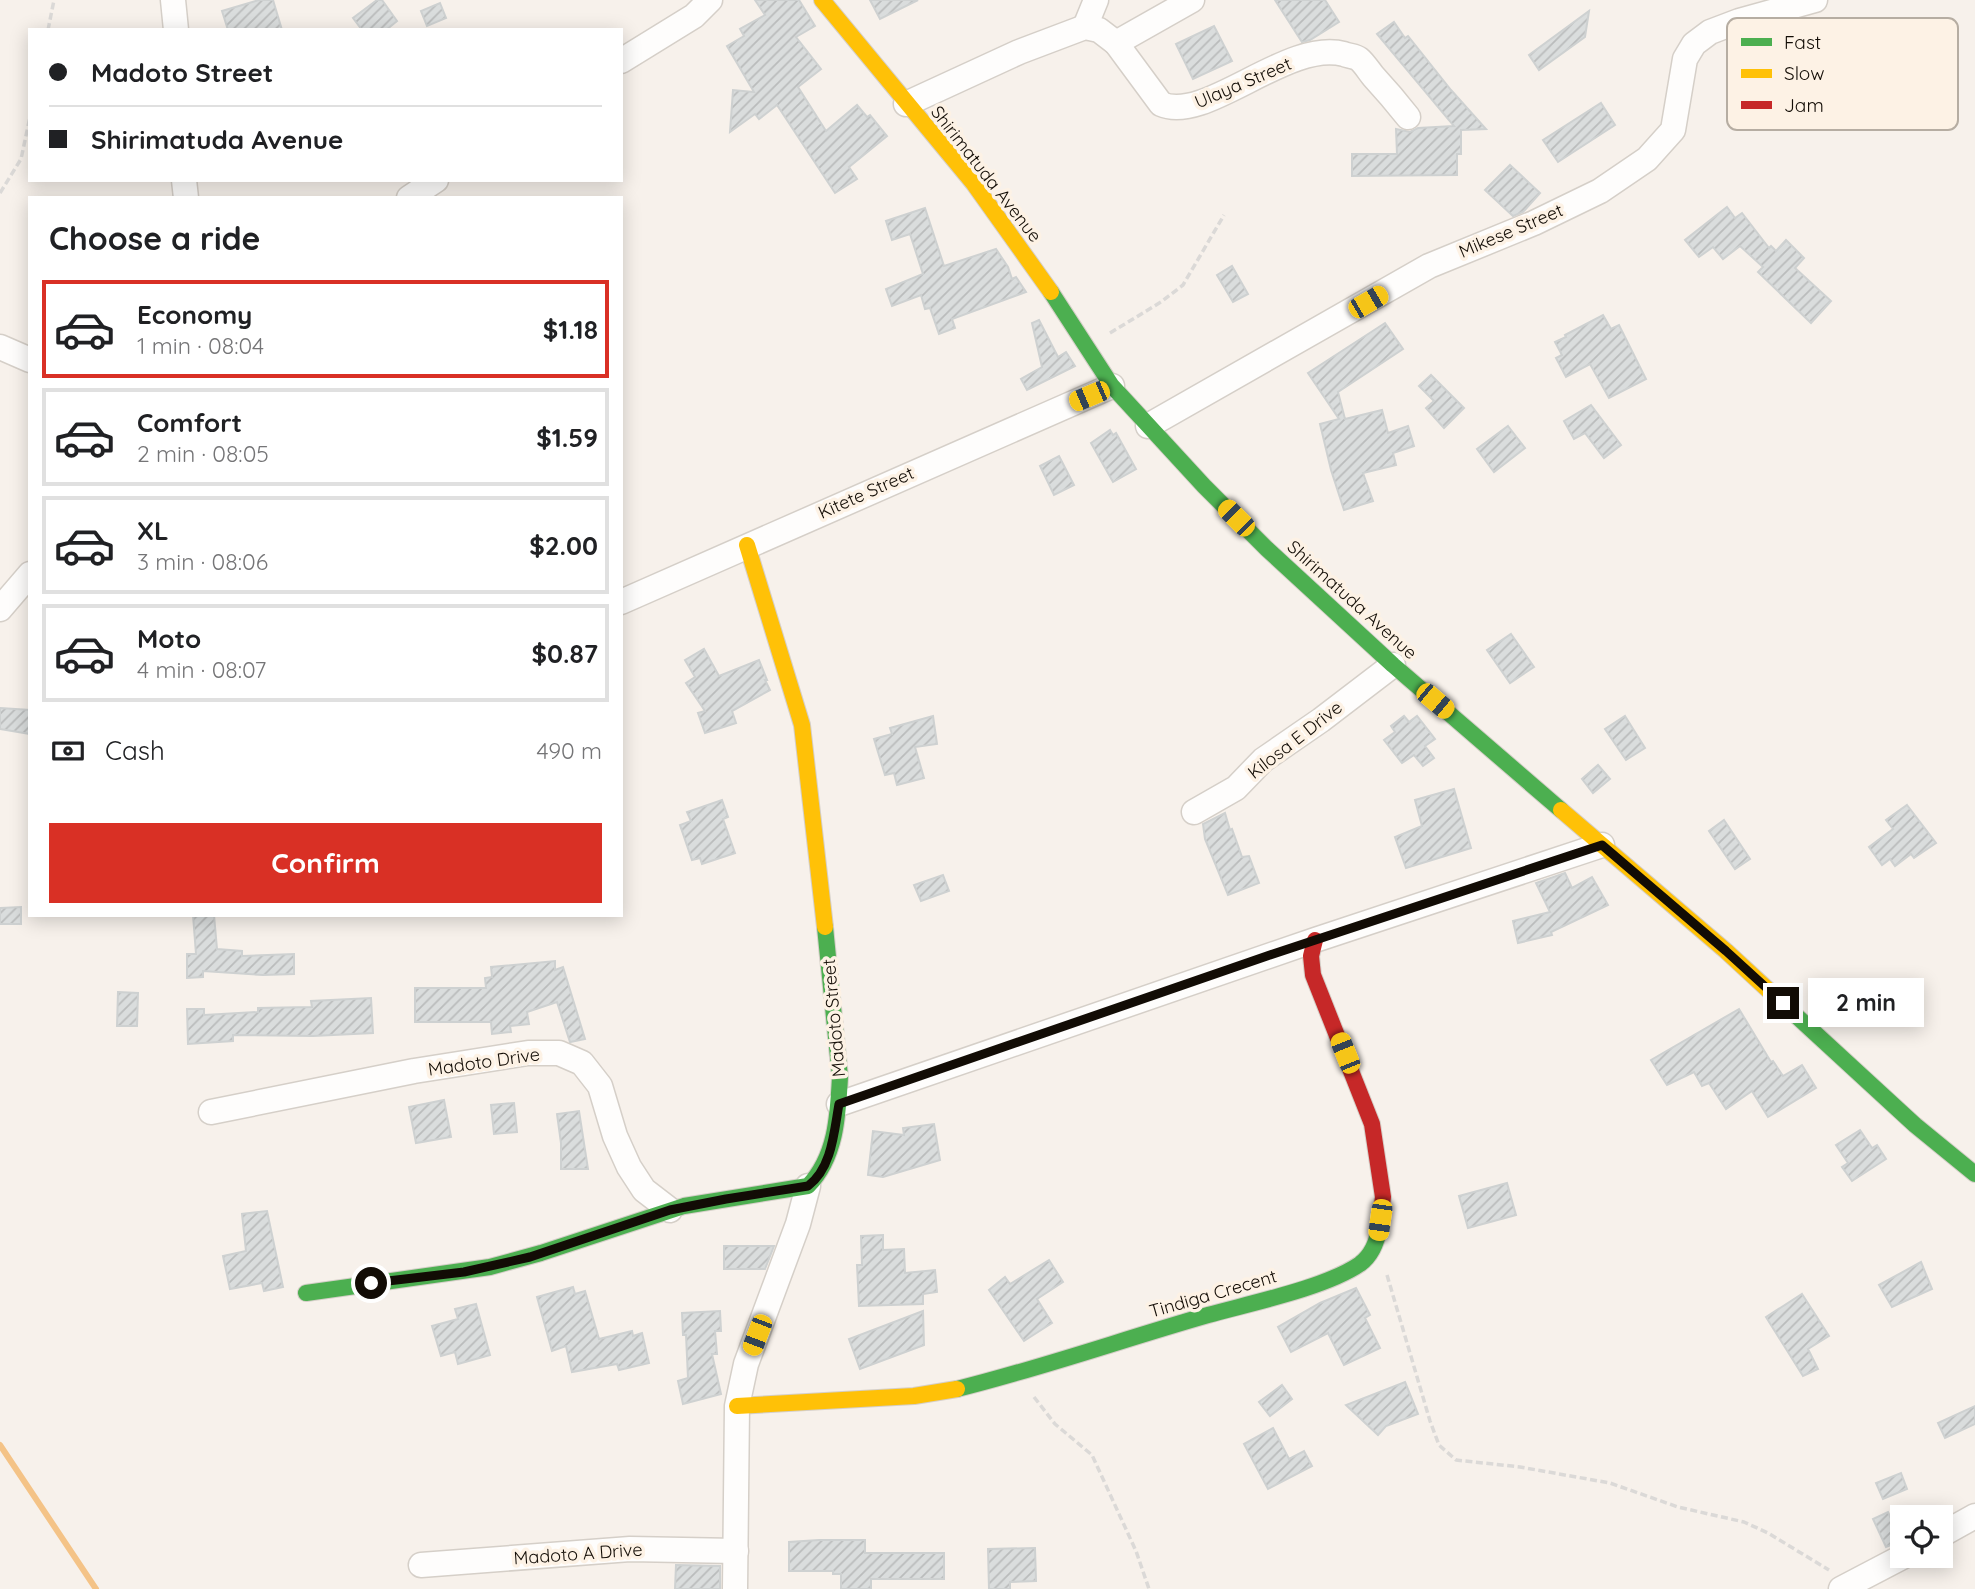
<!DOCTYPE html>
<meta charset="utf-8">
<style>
body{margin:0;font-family:Quicksand,sans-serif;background:#f6f6f6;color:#202124;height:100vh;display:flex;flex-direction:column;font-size:26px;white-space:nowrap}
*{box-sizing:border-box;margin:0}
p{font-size:23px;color:#757577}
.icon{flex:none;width:38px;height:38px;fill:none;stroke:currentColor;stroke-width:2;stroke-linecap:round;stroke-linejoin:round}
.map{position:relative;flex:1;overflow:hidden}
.drawer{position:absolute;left:28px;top:196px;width:595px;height:721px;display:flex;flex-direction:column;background:#fff;border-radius:0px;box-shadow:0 4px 18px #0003}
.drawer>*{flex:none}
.top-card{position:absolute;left:28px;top:28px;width:595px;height:154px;border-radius:0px;box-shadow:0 4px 18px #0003;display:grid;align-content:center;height:154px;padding:0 21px;background:#fff}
.tools{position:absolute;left:1890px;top:1505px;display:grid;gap:14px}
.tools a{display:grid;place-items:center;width:63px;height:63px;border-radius:0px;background:#fff;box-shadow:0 4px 18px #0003;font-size:35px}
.end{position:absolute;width:32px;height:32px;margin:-16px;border:9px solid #120c05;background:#fff;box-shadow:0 0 0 4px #fff}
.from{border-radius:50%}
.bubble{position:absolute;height:49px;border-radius:0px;background:#fff;box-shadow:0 4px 18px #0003;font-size:23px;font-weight:700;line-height:49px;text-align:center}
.car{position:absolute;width:21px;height:42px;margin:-21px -10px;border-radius:9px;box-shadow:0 0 5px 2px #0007;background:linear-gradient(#f5c518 24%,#345 0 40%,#f5c518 0 76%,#345 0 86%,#f5c518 0)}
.top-card b{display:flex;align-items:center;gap:24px;height:66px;font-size:26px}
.top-card b+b{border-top:2px solid #e0e0e0}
.top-card i{width:18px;height:18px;background:#202124}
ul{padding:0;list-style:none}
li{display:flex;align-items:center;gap:21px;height:98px;margin:0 14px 10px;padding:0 7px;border:4px solid #e0e0e0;border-radius:0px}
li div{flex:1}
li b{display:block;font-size:26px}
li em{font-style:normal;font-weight:700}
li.on{border-color:#d93025}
li>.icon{width:63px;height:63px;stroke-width:1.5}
h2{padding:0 21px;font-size:32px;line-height:84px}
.pay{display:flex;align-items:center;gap:18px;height:77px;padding:0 21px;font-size:26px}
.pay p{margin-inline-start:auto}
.action{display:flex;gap:14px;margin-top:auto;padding:14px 21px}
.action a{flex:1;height:80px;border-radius:0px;background:#d93025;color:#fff;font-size:28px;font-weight:700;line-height:80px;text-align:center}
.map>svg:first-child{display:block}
</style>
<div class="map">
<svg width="1975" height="1589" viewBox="0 0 1975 1589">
<defs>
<pattern id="building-hatch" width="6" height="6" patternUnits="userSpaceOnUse" patternTransform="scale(1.75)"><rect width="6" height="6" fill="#dadddd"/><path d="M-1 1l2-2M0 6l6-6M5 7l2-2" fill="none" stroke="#babcbc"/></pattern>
</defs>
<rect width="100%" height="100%" fill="#f7f1eb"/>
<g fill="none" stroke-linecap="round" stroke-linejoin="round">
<path stroke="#f4c387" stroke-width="6" d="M0,1445L96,1589"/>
</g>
<g fill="url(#building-hatch)" stroke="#ced1d1" stroke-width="2">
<path d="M259,0H273L282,30H228L222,11Z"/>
<path d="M377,0H382L397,21L386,30H362L353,18Z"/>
<path d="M755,0H799L815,26L796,37L821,69L798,87L826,131L857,105L867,117L870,115L887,136L849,167L857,179L835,193L777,105L759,119L755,114L730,132L733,90L754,92L727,46L744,36L740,29L765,15Z"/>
<path d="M870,0H918L880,19Z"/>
<path d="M1275,0H1325L1339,22L1310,40L1302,42Z"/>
<path d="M440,3L446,18L427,26L421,11Z"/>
<path d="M1589,11L1585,37L1539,70L1529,55Z"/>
<path d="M1394,22L1405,38L1408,36L1451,90L1486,129L1461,130V154H1457V175L1352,176V154H1397L1396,129L1410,132L1418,128L1454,126L1377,34Z"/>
<path d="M1214,26L1232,61L1193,79L1176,44Z"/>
<path d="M1601,103L1615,125L1558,162L1543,140Z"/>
<path d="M1510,165L1540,193L1523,212L1513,216L1485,190Z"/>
<path d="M1727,207L1735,218L1742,213L1769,248L1771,246L1776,251L1786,240L1804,258L1795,268L1831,301L1811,323L1758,272L1763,267L1740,246L1723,259L1713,247L1699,257L1685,240Z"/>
<path d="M925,208L944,266L996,249L1008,267L1012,279L1016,277L1026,292L952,319L955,328L939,334L930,308L925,309L921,295L892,306L886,289L923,274L910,234L892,240L886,221Z"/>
<path d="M1232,266L1248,294L1233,302L1217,275Z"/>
<path d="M1603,315L1611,329L1619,325L1646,379L1609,398L1590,364L1566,377L1556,358L1562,355L1555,342L1566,337L1565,335Z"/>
<path d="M1039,320L1058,357L1066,352L1075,366L1027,390L1021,379L1042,367L1032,323Z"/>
<path d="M1385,323L1403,349L1338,392L1345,419L1382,410L1388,433L1408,426L1414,446L1393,453L1396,465L1363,473L1373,501L1344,510L1331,470L1320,424L1339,419L1308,373Z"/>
<path d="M1431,375L1464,408L1444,428L1426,408L1434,401L1419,386Z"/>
<path d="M1591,405L1621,445L1604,458L1585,433L1574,439L1564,421Z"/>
<path d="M1508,426L1525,448L1494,472L1477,449Z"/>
<path d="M1110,430L1113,435L1116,433L1136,469L1113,482L1091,443Z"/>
<path d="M1059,456L1074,485L1054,495L1040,466Z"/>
<path d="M1511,634L1534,667L1510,683L1487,650Z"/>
<path d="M704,649L719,676L759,660L767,680H765L770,690L732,711L736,723L705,733L698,713L705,711L686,683L695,677L685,660Z"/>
<path d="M0,708L30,710V734L0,729Z"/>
<path d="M933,716L937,744L915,747L924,778L897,785L894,773L885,775L874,739L892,734L890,728Z"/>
<path d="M1404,716L1409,722L1417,716L1435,739L1425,746L1434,758L1423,766L1414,755L1402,763L1384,740L1395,732L1391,726Z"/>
<path d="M1625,716L1645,748L1626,760L1605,729Z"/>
<path d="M1598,765L1610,779L1593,793L1582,779Z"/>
<path d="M1454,789L1471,848L1406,868L1395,837L1422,826L1415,800Z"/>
<path d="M722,800L728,817L723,819L735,853L702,864L700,858L692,860L680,825L691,821L687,812Z"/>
<path d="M1907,805L1936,843L1914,858L1911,854L1895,866L1890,859L1882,865L1869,847L1893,829L1886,820Z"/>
<path d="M1225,813L1230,830L1232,829L1242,857L1249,856L1259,883L1228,895L1205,839L1203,824Z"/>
<path d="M1724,820L1750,859L1735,869L1709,831Z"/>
<path d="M1565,873L1572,888L1592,877L1608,905L1551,932L1552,935L1518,943L1513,921L1550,912L1536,883Z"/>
<path d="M943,875L949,891L921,901L914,885Z"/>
<path d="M21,907V924H0V908Z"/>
<path d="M193,915H214L217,949L242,951V956L294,954V974L263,975L203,971V977L187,978V954H196Z"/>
<path d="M555,961V970L563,967L585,1039L570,1042L557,1002L527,1012L529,1024L510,1026L511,1032L492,1034L491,1022H415V988H486L485,978L492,977L491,967Z"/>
<path d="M118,992L138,993L137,1026H117Z"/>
<path d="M371,998L373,1033L313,1036L233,1035V1041L188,1044L187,1009H204V1015L258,1012V1008L312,1007L311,1001Z"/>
<path d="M1739,1009L1771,1062L1773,1061L1783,1076L1802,1065L1816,1088L1768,1117L1752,1091L1726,1109L1709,1083L1702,1086L1694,1072L1667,1085L1651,1060Z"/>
<path d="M444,1100L451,1137L416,1143L409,1107Z"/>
<path d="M514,1103L517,1132L494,1134L491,1105Z"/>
<path d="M579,1111L588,1169H561V1143L557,1114Z"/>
<path d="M934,1124L940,1160L883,1177L868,1175L873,1131L904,1135L903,1128Z"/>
<path d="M1860,1130L1872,1148L1877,1145L1886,1159L1852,1181L1842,1167L1848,1163L1836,1145Z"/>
<path d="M1507,1183L1516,1215L1468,1228L1459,1196Z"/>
<path d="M267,1211L283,1287L264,1291L262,1283L230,1289L223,1256L246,1251L242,1214Z"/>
<path d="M883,1235V1250L904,1249L905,1273L935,1270L937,1292L923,1294V1304L859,1306L857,1265H862L861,1236Z"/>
<path d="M724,1246H774L765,1269H724Z"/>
<path d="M1049,1260L1063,1282L1037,1299L1052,1323L1024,1341L989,1290L1005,1277L1010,1284Z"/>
<path d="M1921,1262L1932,1289L1892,1307L1879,1285Z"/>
<path d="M573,1287L575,1294L585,1291L599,1339L632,1331L633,1336L642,1333L649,1363L619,1370L617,1364L572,1372L566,1346L552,1351L537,1297Z"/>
<path d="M1356,1288L1370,1315L1365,1318L1380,1348L1344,1365L1328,1333L1291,1352L1278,1327L1320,1303Z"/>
<path d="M1802,1294L1829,1336L1808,1349L1818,1369L1803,1376L1766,1317Z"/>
<path d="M476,1304L490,1355L458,1364L455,1352L441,1356L432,1326L458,1319L455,1309Z"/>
<path d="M720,1311L721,1331H715L717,1354H712L721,1394L683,1404L678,1381L688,1378L686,1335H683L682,1313Z"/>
<path d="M923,1311L924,1345L860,1369L849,1339Z"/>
<path d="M1405,1382L1418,1414L1386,1426L1378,1435L1346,1405Z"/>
<path d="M1282,1385L1292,1399L1270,1416L1259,1402Z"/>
<path d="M1975,1406V1424L1945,1438L1938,1423Z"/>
<path d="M1273,1428L1289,1459L1304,1451L1312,1466L1268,1489L1244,1444Z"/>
<path d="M1901,1473L1907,1489L1883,1499L1876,1483Z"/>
<path d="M1888,1512L1901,1541L1886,1547L1873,1519Z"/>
<path d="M819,1540H865V1553H944V1579H871V1589H841V1574H833V1571H789V1542Z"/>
<path d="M1035,1548L1036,1581L1010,1582V1589H989L988,1549Z"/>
<path d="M676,1565L720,1566V1589H675Z"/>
</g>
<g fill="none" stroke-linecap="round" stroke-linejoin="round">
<g stroke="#d5cfc8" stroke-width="27">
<g id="street">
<path d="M173,0L176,30"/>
<path d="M1085,27L1096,0"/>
<path d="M1116,43L1192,0"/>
<path d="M621,61L694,16L710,0"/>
<path d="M906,104L1019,52L1085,27L1099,30L1116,43L1161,104C1206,124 1287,39 1344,54C1348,56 1355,56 1359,59C1364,63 1369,71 1373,76C1385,89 1397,103 1408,117"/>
<path d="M184,180L186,198"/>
<path d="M409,198L436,180"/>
<path d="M0,347L30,360"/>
<path d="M1148,426L1429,266L1534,223L1600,191L1647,159L1673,130L1685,59L1694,44L1710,32L1739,21L1815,0"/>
<path d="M621,602L1112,386"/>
<path d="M0,609L30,574"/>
<path d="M1194,812L1236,788L1263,760L1321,720L1393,665"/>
<path d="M839,1104L1315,940L1602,845"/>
<path d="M211,1112L414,1071L528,1053H559L582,1063L600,1086L615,1136L629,1167L644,1190L670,1210"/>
<path d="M1941,1535L1975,1516"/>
<path d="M421,1565L630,1549L736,1551"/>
<path d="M735,1589L737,1406L746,1364L798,1224L808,1186"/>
<path d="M1841,1589L1904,1556"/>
</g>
</g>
<g stroke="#d5cfc8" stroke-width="18">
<g id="fast">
<path d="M1051,292L1112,386L1204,486L1267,549L1393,665L1561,810"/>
<path d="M1778,999L1915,1125L1975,1174"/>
<path d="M306,1293L490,1267L541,1253L684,1206L808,1186C836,1157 838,1116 840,1077L825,927"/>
<path d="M957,1389C1042,1368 1124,1339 1208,1315C1251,1303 1325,1288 1360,1264C1372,1255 1377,1242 1379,1228"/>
</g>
</g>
<g stroke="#d5cfc8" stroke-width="18">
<g id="slow">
<path d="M822,0L974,184L1051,292"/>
<path d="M747,545L802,725L825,927"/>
<path d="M1561,810L1726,951L1778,999"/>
<path d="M737,1406L914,1396L957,1389"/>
</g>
</g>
<g stroke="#d5cfc8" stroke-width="18">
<path id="jam" d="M1315,940L1311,956L1313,975L1372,1124L1383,1197L1379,1228"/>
</g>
<g stroke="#dbd9d7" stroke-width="3.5" stroke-dasharray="7 3.5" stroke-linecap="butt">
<path d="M48,30L54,0"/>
<path d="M0,193L21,159L30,117"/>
<path d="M1110,333L1161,302L1183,285L1224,215"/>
<path d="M1387,1275L1430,1421L1439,1445L1456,1460L1520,1467L1610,1483L1678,1507L1744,1522L1768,1533L1829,1570"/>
<path d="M1034,1397L1055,1424L1092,1455L1136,1551L1149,1589"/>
</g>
<use href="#street" stroke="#fefdfc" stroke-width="24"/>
<use href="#fast" stroke="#4caf50" stroke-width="16"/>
<use href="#slow" stroke="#ffc107" stroke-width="16"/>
<use href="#jam" stroke="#c62828" stroke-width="16"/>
</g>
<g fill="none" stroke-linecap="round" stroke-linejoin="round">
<path stroke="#120c05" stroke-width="9" d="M371,1283L464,1272L530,1257L670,1210L726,1199L808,1186C832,1168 834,1132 839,1104L1267,956L1602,845L1726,951L1783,1003"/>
</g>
<g text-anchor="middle" stroke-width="7" stroke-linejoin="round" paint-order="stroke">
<g font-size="18" fill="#120c05" stroke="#fdf2e5">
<text transform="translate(1243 83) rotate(-23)" y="6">Ulaya Street</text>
<text transform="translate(986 174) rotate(52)" y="6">Shirimatuda Avenue</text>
<text transform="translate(1511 231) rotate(-23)" y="6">Mikese Street</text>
<text transform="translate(866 493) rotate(-24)" y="6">Kitete Street</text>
<text transform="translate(1352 600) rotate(42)" y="6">Shirimatuda Avenue</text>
<text transform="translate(1295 740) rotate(-38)" y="6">Kilosa E Drive</text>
<text transform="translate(834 1018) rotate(-95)" y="6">Madoto Street</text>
<text transform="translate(484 1062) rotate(-8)" y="6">Madoto Drive</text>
<text transform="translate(1213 1294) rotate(-16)" y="6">Tindiga Crecent</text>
<text transform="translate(578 1554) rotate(-4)" y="6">Madoto A Drive</text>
</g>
</g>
<rect x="1727" y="18" width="231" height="112" rx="10" fill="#fdf2e5" stroke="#b6ada2" stroke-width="2"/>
<rect x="1741" y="38" width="31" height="8" fill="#4caf50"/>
<rect x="1741" y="69" width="31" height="9" fill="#ffc107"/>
<rect x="1741" y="101" width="31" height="8" fill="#c62828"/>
<g font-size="19" fill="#120c05">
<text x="1784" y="49">Fast</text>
<text x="1784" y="80">Slow</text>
<text x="1784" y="112">Jam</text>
</g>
</svg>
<div class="tools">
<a><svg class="icon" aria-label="locate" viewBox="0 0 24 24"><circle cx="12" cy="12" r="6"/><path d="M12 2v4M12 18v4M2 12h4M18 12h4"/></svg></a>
</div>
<i class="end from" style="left:371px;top:1283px"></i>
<i class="end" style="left:1783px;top:1003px"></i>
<div class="bubble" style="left:1808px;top:978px;width:116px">2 min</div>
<i class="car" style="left:1368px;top:302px;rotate:60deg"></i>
<i class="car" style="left:1089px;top:396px;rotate:247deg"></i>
<i class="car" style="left:1236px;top:518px;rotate:315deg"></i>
<i class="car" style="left:1435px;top:701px;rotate:130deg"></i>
<i class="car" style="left:1345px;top:1053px;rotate:338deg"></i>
<i class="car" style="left:1380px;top:1220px;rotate:188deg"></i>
<i class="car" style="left:757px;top:1335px;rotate:201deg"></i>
<div class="top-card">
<b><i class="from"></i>Madoto Street</b>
<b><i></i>Shirimatuda Avenue</b>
</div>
<section class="drawer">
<h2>Choose a ride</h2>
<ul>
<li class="on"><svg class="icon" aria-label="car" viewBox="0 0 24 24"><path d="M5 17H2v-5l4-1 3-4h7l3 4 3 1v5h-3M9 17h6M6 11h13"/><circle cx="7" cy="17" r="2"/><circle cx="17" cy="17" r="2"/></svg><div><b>Economy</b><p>1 min · 08:04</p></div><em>$1.18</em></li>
<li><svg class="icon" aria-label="car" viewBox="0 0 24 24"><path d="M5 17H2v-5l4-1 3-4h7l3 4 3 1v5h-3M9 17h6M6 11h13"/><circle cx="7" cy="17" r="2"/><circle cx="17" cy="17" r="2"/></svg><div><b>Comfort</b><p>2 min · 08:05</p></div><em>$1.59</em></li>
<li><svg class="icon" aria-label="car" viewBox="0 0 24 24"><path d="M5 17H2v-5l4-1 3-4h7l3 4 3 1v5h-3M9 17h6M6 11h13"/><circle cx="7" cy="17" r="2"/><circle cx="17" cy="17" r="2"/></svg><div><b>XL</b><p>3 min · 08:06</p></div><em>$2.00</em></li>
<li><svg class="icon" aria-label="car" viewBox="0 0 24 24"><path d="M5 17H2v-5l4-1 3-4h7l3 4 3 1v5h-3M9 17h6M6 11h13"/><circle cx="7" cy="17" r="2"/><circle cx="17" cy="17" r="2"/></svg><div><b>Moto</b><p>4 min · 08:07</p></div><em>$0.87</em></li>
</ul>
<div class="pay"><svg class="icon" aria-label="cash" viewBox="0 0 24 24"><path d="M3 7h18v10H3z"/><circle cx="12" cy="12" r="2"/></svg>Cash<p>490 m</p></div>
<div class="action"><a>Confirm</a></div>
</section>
</div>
